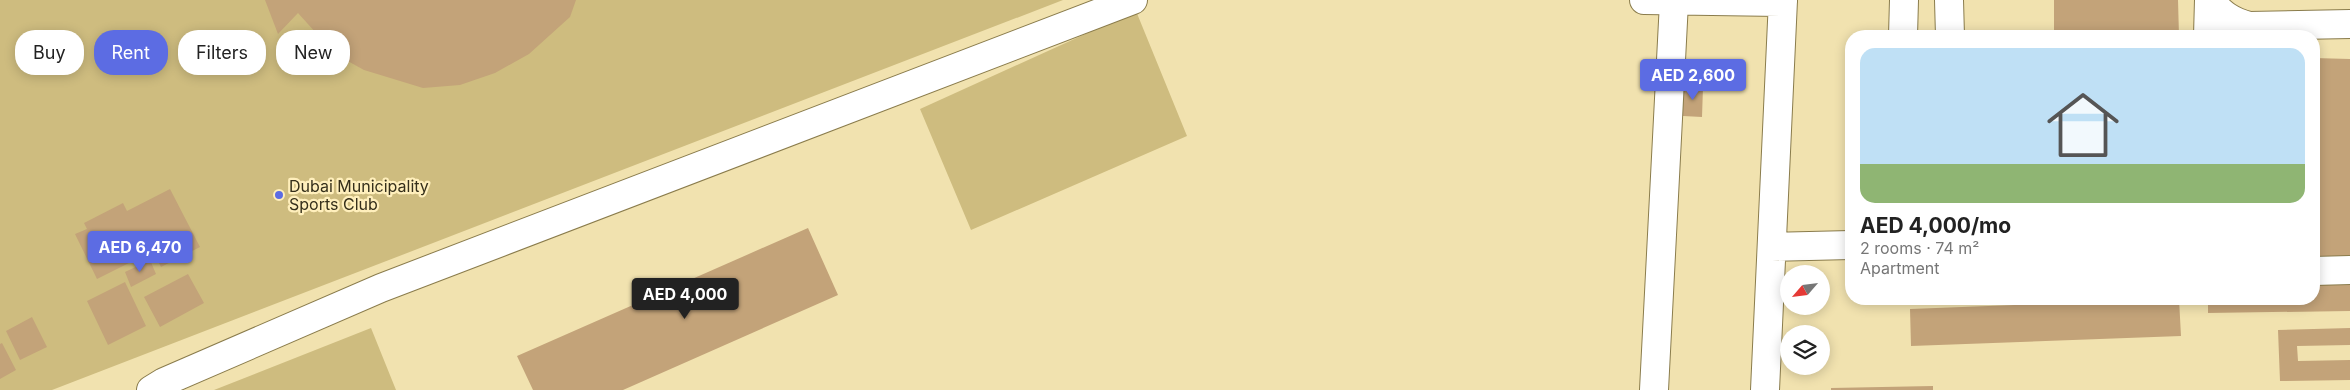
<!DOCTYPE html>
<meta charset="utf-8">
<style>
:root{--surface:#fff;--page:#f6f6f6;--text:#222;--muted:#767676;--accent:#5c6ce3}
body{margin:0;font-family:Inter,sans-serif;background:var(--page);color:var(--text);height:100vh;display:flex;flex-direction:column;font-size:19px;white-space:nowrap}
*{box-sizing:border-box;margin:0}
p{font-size:16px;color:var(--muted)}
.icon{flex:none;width:28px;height:28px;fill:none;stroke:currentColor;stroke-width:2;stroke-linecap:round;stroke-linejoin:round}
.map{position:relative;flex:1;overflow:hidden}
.drawer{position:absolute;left:1845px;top:30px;width:475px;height:275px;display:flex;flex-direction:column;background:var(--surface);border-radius:20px;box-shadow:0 2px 12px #0003}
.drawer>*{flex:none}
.banner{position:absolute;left:15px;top:30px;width:475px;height:45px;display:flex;gap:10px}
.needle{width:32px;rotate:242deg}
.controls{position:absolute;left:1780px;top:265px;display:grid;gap:10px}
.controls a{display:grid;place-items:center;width:50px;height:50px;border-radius:50%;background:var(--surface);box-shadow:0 2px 12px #0003;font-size:25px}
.price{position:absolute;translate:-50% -42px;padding:0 11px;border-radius:5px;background:var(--accent);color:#fff;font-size:16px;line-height:32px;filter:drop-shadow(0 1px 2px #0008)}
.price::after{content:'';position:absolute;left:50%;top:30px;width:15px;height:11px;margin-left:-8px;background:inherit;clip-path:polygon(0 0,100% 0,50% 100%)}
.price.on{background:#222;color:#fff}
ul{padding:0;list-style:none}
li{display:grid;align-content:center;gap:10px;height:265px;padding:0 15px}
li span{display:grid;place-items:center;height:155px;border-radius:15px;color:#555}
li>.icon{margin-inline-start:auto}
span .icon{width:90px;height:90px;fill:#fffc;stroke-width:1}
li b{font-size:21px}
.chip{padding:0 18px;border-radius:20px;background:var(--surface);box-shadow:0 2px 12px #0003;font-size:18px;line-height:45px}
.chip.on{background:var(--accent);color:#fff}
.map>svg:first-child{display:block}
.green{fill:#cebc7f}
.building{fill:#c3a379}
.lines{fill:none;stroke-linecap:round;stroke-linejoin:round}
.minor-casing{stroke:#8a7c4c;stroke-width:30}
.minor{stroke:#fff;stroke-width:28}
.poi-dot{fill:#5c6ce3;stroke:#ffefbc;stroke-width:2}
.labels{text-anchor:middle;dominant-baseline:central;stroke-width:4.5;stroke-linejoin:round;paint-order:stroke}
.poi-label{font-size:16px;fill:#352f1b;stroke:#ffefbc;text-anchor:start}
</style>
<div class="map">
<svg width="2350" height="390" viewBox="0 0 2350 390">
<rect width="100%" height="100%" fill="#f1e2af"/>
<path class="green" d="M0 0H1063L52 390H0Z
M1136 11 1187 136 971 230 920 109Z
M371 328 396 390H214Z"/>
<path class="building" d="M265 0H576L570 17 529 54 495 73 460 85 423 88 364 70 335 54 298 13 278 34Z
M2054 0H2178L2179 36H2054Z
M2314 58 2350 59V259H2314Z
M1683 86 1703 87 1702 117 1683 116Z
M170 189 200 247 161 267 153 251 97 279 75 234 87 229 84 223 123 203 127 211Z
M808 228 838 295 623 390H533L517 356Z
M150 260 156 274 131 287 125 272Z
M188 274 204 303 160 327 144 297Z
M125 282 146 326 108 345 87 301Z
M2350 284V311L2208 313V299H2314V285Z
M2177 299H2179L2181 336 1911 346 1910 309Z
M32 317 47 347 20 360 6 331Z
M2350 328V345L2297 346 2298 361 2350 360V380L2280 381 2278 330Z
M2 343 16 370 0 379V344Z
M1933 386V390H1831V388Z"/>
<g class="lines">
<g class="minor-casing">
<path id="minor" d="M1644 0 1783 2
M1949 0 1950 36
M2210 0C2221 14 2231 21 2249 26L2350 24
M1903 36 1904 0
M2208 36 2209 0
M1772 247 1851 245
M2314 271 2350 270
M151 390 164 382 381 288 1133 0
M1654 390 1674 2
M1765 390 1783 0"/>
</g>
<use href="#minor" class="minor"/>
</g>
<circle class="poi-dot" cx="279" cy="195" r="5"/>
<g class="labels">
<g class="poi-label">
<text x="289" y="186">Dubai Municipality<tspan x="289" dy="18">Sports Club</tspan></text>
</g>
</g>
</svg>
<div class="controls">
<a><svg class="needle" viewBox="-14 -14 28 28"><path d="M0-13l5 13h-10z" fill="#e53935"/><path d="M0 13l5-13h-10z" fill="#767676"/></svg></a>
<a><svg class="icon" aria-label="layers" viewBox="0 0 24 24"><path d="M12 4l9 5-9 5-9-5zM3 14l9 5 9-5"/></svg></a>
</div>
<b class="price" style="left:1693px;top:101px">AED 2,600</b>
<b class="price" style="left:140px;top:273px">AED 6,470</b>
<b class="price on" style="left:685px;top:320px">AED 4,000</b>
<div class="banner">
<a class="chip">Buy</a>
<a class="chip on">Rent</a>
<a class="chip">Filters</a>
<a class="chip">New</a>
</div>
<section class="drawer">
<ul>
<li><span style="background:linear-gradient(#bfe0f5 75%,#8fb573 0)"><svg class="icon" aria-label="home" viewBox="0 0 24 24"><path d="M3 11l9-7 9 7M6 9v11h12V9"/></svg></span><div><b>AED 4,000/mo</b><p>2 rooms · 74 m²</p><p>Apartment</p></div></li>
</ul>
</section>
</div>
